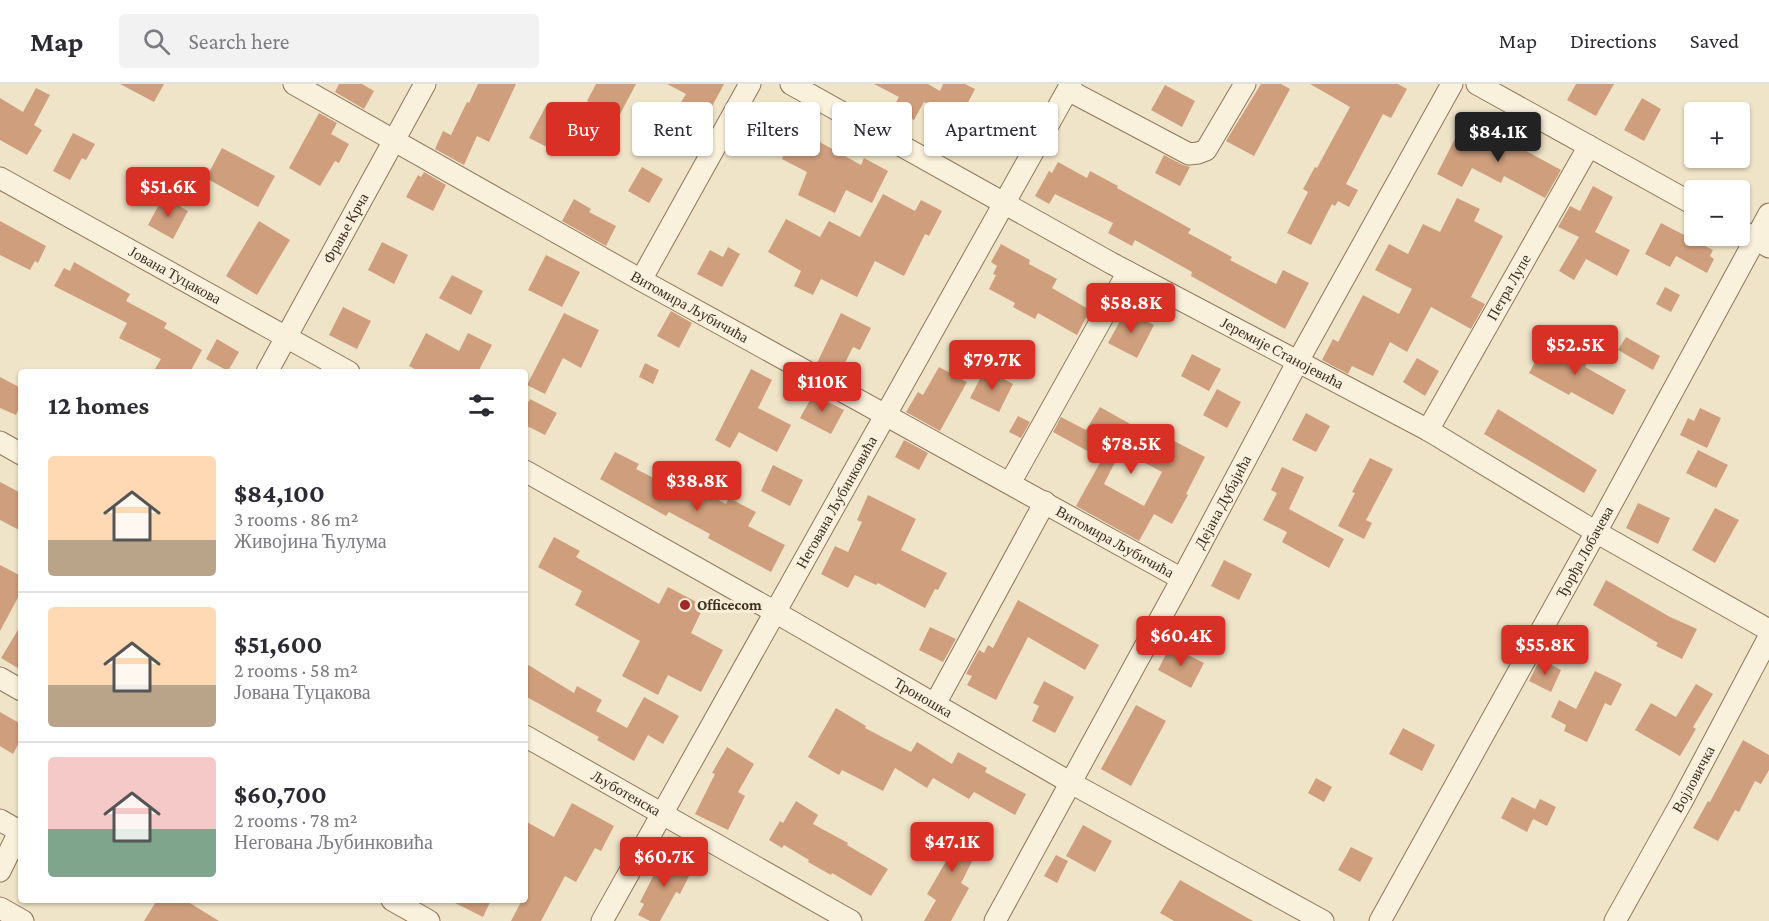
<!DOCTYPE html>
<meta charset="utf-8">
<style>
:root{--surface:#fff;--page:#f2f2f3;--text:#2b2b33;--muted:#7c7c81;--line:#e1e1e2;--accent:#d93025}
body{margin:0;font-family:"Crimson Pro",serif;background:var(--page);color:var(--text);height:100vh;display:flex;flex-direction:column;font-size:22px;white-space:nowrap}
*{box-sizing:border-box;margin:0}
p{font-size:20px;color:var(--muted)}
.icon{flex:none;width:33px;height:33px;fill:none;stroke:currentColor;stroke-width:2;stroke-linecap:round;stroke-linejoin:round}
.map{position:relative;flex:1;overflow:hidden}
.details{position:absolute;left:18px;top:285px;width:510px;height:534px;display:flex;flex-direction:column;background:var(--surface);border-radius:6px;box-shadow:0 2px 4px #0004}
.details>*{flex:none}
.hud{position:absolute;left:546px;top:18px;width:570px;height:54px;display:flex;gap:12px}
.tools{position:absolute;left:1684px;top:18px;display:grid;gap:12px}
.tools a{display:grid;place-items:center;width:66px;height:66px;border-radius:6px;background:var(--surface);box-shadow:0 2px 4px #0004;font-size:30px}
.price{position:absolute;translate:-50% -51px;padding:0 14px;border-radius:6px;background:var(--accent);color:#fff;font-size:20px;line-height:39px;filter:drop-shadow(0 2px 3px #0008)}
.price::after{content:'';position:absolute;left:50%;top:36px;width:18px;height:14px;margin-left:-9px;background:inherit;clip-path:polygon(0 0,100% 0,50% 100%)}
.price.on{background:#222;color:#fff}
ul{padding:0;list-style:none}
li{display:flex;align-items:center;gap:18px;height:150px;padding:0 30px}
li+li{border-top:2px solid var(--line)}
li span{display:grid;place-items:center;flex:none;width:168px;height:120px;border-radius:6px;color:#555}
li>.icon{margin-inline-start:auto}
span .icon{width:72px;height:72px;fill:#fffc;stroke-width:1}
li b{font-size:26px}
h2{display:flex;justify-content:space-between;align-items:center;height:72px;padding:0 30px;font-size:26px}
.chip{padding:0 21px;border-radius:6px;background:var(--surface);box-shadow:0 2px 4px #0004;font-size:21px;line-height:54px}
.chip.on{background:var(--accent);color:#fff}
header{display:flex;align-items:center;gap:36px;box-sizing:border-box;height:84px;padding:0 30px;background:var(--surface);border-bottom:2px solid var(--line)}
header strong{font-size:28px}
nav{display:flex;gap:33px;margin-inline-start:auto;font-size:21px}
.search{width:420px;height:54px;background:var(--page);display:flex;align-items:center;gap:15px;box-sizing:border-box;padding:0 21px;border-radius:6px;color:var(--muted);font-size:22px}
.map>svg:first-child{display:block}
.building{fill:#cf9f7d;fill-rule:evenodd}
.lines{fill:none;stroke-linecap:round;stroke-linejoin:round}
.street-casing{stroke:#8d765c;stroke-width:23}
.street{stroke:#faf1dc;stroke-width:21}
.poi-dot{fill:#9e2a2b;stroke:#f7eed8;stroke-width:2}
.labels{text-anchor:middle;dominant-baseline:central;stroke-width:6;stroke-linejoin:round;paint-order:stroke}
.street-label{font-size:15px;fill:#3d2e20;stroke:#f7eed8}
.poi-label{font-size:15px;font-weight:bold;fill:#3d2e20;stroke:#f7eed8;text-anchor:start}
</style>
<header>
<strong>Map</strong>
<div class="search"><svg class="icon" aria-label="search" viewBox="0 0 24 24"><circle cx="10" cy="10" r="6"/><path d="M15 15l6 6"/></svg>Search here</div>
<nav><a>Map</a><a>Directions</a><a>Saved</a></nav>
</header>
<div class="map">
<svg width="1769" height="837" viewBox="0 0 1769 837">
<rect width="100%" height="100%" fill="#f0e4c8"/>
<path class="building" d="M120 0H164L154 18Z
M339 0H362L374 7 364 25 335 8Z
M478 0H516L489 58 477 52 464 81 435 65 443 47 451 51 467 18 469 19Z
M596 0H636L618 34 587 17Z
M667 0H724L708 30 703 27 681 70 657 58 686 10Z
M874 0H928L940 7 943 0H965L975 5 959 36 924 18 914 36 892 25 899 13Z
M1261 0H1281L1290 5 1254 72 1226 57Z
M1310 0H1398L1407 5 1391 34 1383 30 1346 100 1358 106 1349 123 1338 117 1335 122 1332 120 1311 161 1287 149 1308 108 1303 105 1315 83 1317 84 1350 23Z
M1576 0H1614L1596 32 1567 16Z
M1165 1 1195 17 1182 43 1151 26Z
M36 4 50 11 34 41 42 46 27 71 0 56V14L23 28Z
M1642 14 1661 25 1644 57 1624 46Z
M546 22 561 30 553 47 562 52 555 67 529 54Z
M759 24 861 81 864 74 888 87 872 119 846 106 835 129 798 111 807 88 782 75 784 70 745 50Z
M319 29 337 39 331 50 349 60 339 79 335 77 320 102 289 84Z
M973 29 987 36 984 42 996 48 985 71 959 58Z
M1495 46 1521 59 1519 63 1561 86 1545 114 1504 92 1501 99 1472 84 1462 103 1437 90 1458 49 1486 63Z
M73 49 95 60 86 76 82 74 70 96 53 87Z
M222 64 275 92 258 123 206 94Z
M1164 71 1183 81 1190 83 1180 102 1155 89Z
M1058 78 1087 94 1090 87 1118 102 1117 104 1191 145 1188 149 1232 173 1230 176 1276 200 1283 186 1309 199 1285 245 1191 192 1192 188 1135 156 1132 162 1108 149 1113 139 1055 110 1049 120 1035 112 1049 87 1052 89Z
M642 83 663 95 649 119 628 107Z
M424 88 446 101 433 127 406 113 418 91 421 93Z
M1593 102 1613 113 1595 148 1630 166 1617 192 1586 175 1574 196 1559 187 1579 153 1558 143 1570 122 1580 127Z
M883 110 915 127 921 116 942 127 929 152 925 150 904 192 875 177 857 213 821 195 813 211 794 202 801 187 768 168 786 135 820 153 829 137 860 153Z
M163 113 188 127 173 155 148 141Z
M1457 114 1480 125 1474 137 1503 152 1471 213 1485 220 1471 245 1431 223 1407 268 1390 258 1373 292 1352 282 1348 290 1322 276 1333 255 1338 258 1363 211 1399 230 1412 205 1375 186 1389 160 1408 170 1423 140 1440 148Z
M574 115 591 125 589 128 616 142 606 162 562 137Z
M0 137 46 162 38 179 35 177 30 186 0 171Z
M259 137 290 156 257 211 226 192Z
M1661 139 1713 166 1710 172 1714 175 1707 189 1676 172 1670 183 1645 170Z
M382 158 408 171 394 200 368 186Z
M1001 160 1030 176 1029 180 1057 195 1052 204 1090 226 1077 251 1038 229 1035 235 1013 223 1015 219 989 205 996 191 993 190 997 182 991 178Z
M728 163 740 170 722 203 697 190 710 166 723 173Z
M546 171 580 188 562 223 528 206Z
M74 178 130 210 126 217 167 239 164 244 202 266 190 288H153L161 275 119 254 127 239 54 202 64 184 70 187Z
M452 191 483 207 471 231 439 214Z
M1665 203 1680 211 1671 228 1656 220Z
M343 223 371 237 357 265 329 251Z
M1126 226 1154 241 1137 274 1108 259Z
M671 227 692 239 679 264 657 252Z
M564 229 599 246 581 284 563 274 545 310 527 301Z
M841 229 871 244 860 266 853 263 839 291 817 279Z
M426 249 459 267 468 249 492 261 478 288H420L409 282Z
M1549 252 1590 274 1585 283 1626 306 1613 331 1571 308 1569 311 1529 289Z
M1626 253 1660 272 1653 286 1618 266Z
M217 255 239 268 228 287 206 275Z
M1192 270 1221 285 1209 307 1181 292Z
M1417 274 1439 287 1425 312 1403 298Z
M645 279 659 286 653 300 639 293Z
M939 283 967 298 940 347 906 328 918 308 923 311Z
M751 285 772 296 758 324 791 341 777 368 739 348 730 364 715 356Z
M985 285 1013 300 999 328 970 314Z
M0 293 21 304V320L16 331 0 324Z
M1217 305 1241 318 1227 344 1203 331Z
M815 307 828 314 826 317 844 326 831 350 800 334Z
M530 315 557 329 545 351 525 341V324Z
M1100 323 1132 341 1127 351 1167 372 1174 357 1205 373 1186 410 1188 411 1172 440 1154 430 1139 457 1076 422 1102 375 1053 348 1061 333 1086 346ZM1121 366 1162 388 1144 422 1104 400Z
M1700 324 1721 334 1707 364 1680 351 1688 334 1694 337Z
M1498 325 1597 386 1584 409 1484 350Z
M1306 329 1330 342 1316 368 1292 356Z
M1018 332 1030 338 1021 354 1009 348Z
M904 356 928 369 919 386 895 373Z
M1698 366 1728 381 1716 404 1686 389Z
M615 368 639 380 636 385 685 410 690 401 726 420 729 414 756 428 748 442 785 461 771 488 708 454 710 450 669 428 666 432 600 395Z
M1370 374 1393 385 1366 436 1372 439 1364 455 1338 442 1355 409 1352 408Z
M773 381 803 396 790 422 761 407Z
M1282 383 1304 393 1289 425 1344 455 1329 484 1282 458 1287 448 1263 436 1277 409 1271 406Z
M0 398 21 409V447L0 436Z
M868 411 916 435 901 466 947 489 938 506 935 505 925 524 878 499 876 501 855 491 848 504 821 490 835 462 848 468 862 438 857 436Z
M1638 419 1670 434 1658 460 1626 444Z
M1715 424 1739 436 1715 479 1692 466Z
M554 453 580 467 576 473 659 520 668 503 704 522 691 549 723 566 701 608 668 591 658 611 622 592 640 557 575 521 582 507 538 483Z
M1224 476 1252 490 1239 516 1211 502Z
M0 481 21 492V508L0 547Z
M1606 496 1670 533 1697 545 1682 575 1656 562 1658 559 1593 521Z
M1018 516 1099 561 1085 586 1028 553 996 616 967 601 972 592 966 590 979 566 984 569 988 561 993 564Z
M21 541V586L1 574Z
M930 543 956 555 943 578 919 566Z
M1170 562 1204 579 1191 604 1158 586Z
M1540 575 1561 586 1551 608 1529 597Z
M525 579 574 609 577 602 602 616 596 627 627 644 644 613 679 632 663 660 648 651 634 677 597 656 599 653 525 612Z
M1595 587 1622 600 1611 622 1605 619 1587 658 1564 647 1566 641 1551 633 1559 616 1576 625Z
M1044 597 1074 613 1055 649 1032 637 1039 622 1033 619Z
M1696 600 1713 610 1693 643 1696 645 1680 672 1635 646 1651 619 1676 633Z
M1136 621 1166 637 1131 702 1101 685Z
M836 624 866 642 865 644 911 668 917 658 952 680 958 668 987 684 985 688 1026 710 1015 731 974 708 969 715 933 694 927 704 895 684 883 707 842 686 839 691 808 673Z
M0 628 21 640V655L13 670 0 662Z
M1403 644 1435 661 1422 687 1389 670Z
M1743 656 1769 671V686L1761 700 1755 697 1739 728 1735 726 1718 757 1693 744 1708 717 1710 718Z
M727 663 754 680 738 708 745 712 728 746 695 730 715 690 712 689Z
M1316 694 1332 703 1324 718 1308 709Z
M1512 713 1535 725 1540 715 1556 723 1547 742 1533 735 1527 748 1501 734Z
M796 717 818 731 813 740 848 759 847 761 888 785 871 812 832 789 831 791 808 778 809 776 784 761 782 764 769 756 780 737 783 739Z
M572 719 614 742 601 767 595 764 576 798 565 792 541 837H511L522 816H525V737L554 753Z
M946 739 982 758 961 799 969 804 951 837H924L936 816 927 810 948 774 932 765Z
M1083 741 1112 757 1095 788 1066 772Z
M1351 763 1373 774 1360 798 1338 786Z
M665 769 693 784 680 810 676 808 660 837H650L638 831 644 820 640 818Z
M1056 771 1068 777 1057 799 1044 792Z
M1180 796 1221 819 1253 837H1174L1160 829Z
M157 816H185L219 837H144Z
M449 816H491L483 833Z"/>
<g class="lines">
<g class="street-casing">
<g id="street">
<path id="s1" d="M294 0 641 196 1182 495"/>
<path id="s2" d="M791 0 1111 179 1428 346 1596 448 1769 546"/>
<path d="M1477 0 1695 121"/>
<path d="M1068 6 1189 70 1198 69 1206 66 1245 0"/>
<path id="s3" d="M0 94 349 288"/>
<path d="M1740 146 1769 163"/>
<path d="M641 196 750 0"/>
<path id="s4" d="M267 288 425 0"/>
<path id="s5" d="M1428 346 1589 62"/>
<path d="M0 358 21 370"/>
<path id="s6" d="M525 387 775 528 1071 699 1323 837"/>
<path d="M1010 399 1128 188"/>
<path d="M0 594 21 606"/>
<path d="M935 620 1045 418"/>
<path id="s7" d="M525 652 851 837"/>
<path d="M0 736 19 747"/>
<path d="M0 787 21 744"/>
<path d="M392 816 429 837"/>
<path d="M0 824 23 837"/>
<path id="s8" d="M602 837 1071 0"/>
<path id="s9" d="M995 837 1182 495 1298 277 1452 0"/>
<path id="s10" d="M1380 837 1596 448 1769 130"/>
<path id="s11" d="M1615 837 1681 719 1769 553"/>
</g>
</g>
<use href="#street" class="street"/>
</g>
<circle class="poi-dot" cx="685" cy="521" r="6"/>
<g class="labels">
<g class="street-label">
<text stroke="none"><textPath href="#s4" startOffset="164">Фрање Крча</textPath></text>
<text stroke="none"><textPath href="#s3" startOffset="200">Јована Туцакова</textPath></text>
<text stroke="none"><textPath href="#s5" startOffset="164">Петра Лупе</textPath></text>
<text stroke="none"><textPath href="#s1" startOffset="454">Витомира Љубичића</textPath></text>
<text stroke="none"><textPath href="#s2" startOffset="560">Јеремије Станојевића</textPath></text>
<text stroke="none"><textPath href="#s9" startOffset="477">Дејана Дубајића</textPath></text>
<text stroke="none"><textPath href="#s8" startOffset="480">Негована Љубинковића</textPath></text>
<text stroke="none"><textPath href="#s1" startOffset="940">Витомира Љубичића</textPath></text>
<text stroke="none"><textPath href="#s10" startOffset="422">Ђорђа Лобачева</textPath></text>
<text stroke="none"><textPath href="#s6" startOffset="458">Троношка</textPath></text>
<text stroke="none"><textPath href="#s11" startOffset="162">Војловичка</textPath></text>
<text stroke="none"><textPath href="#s7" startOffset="116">Љуботенска</textPath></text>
</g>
<g class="poi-label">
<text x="697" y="521">Officecom</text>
</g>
</g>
</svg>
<div class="tools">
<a>+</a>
<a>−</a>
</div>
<b class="price on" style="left:1498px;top:79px">$84.1K</b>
<b class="price" style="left:168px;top:134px">$51.6K</b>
<b class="price" style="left:1131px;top:250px">$58.8K</b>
<b class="price" style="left:1575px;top:292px">$52.5K</b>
<b class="price" style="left:992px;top:307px">$79.7K</b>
<b class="price" style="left:822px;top:329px">$110K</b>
<b class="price" style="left:1131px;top:391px">$78.5K</b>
<b class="price" style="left:697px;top:428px">$38.8K</b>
<b class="price" style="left:1181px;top:583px">$60.4K</b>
<b class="price" style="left:1545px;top:592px">$55.8K</b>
<b class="price" style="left:952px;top:789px">$47.1K</b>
<b class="price" style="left:664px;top:804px">$60.7K</b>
<div class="hud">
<a class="chip on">Buy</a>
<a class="chip">Rent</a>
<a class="chip">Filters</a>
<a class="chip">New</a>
<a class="chip">Apartment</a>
</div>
<section class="details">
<h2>12 homes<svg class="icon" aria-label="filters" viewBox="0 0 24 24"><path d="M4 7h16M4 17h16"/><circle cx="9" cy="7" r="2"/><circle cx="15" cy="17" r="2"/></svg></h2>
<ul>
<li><span style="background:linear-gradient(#ffd9b3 70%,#b9a48a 0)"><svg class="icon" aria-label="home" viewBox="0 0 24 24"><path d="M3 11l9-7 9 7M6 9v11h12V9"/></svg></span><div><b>$84,100</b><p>3 rooms · 86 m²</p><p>Живојина Ћулума</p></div></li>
<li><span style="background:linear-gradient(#ffd9b3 65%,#b9a48a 0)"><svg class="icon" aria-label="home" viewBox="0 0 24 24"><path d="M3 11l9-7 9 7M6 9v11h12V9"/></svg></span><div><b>$51,600</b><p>2 rooms · 58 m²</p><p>Јована Туцакова</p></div></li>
<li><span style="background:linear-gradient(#f6c9c9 60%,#7fa58c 0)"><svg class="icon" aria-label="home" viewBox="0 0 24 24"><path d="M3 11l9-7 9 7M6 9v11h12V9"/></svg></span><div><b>$60,700</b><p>2 rooms · 78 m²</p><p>Негована Љубинковића</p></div></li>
</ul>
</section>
</div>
